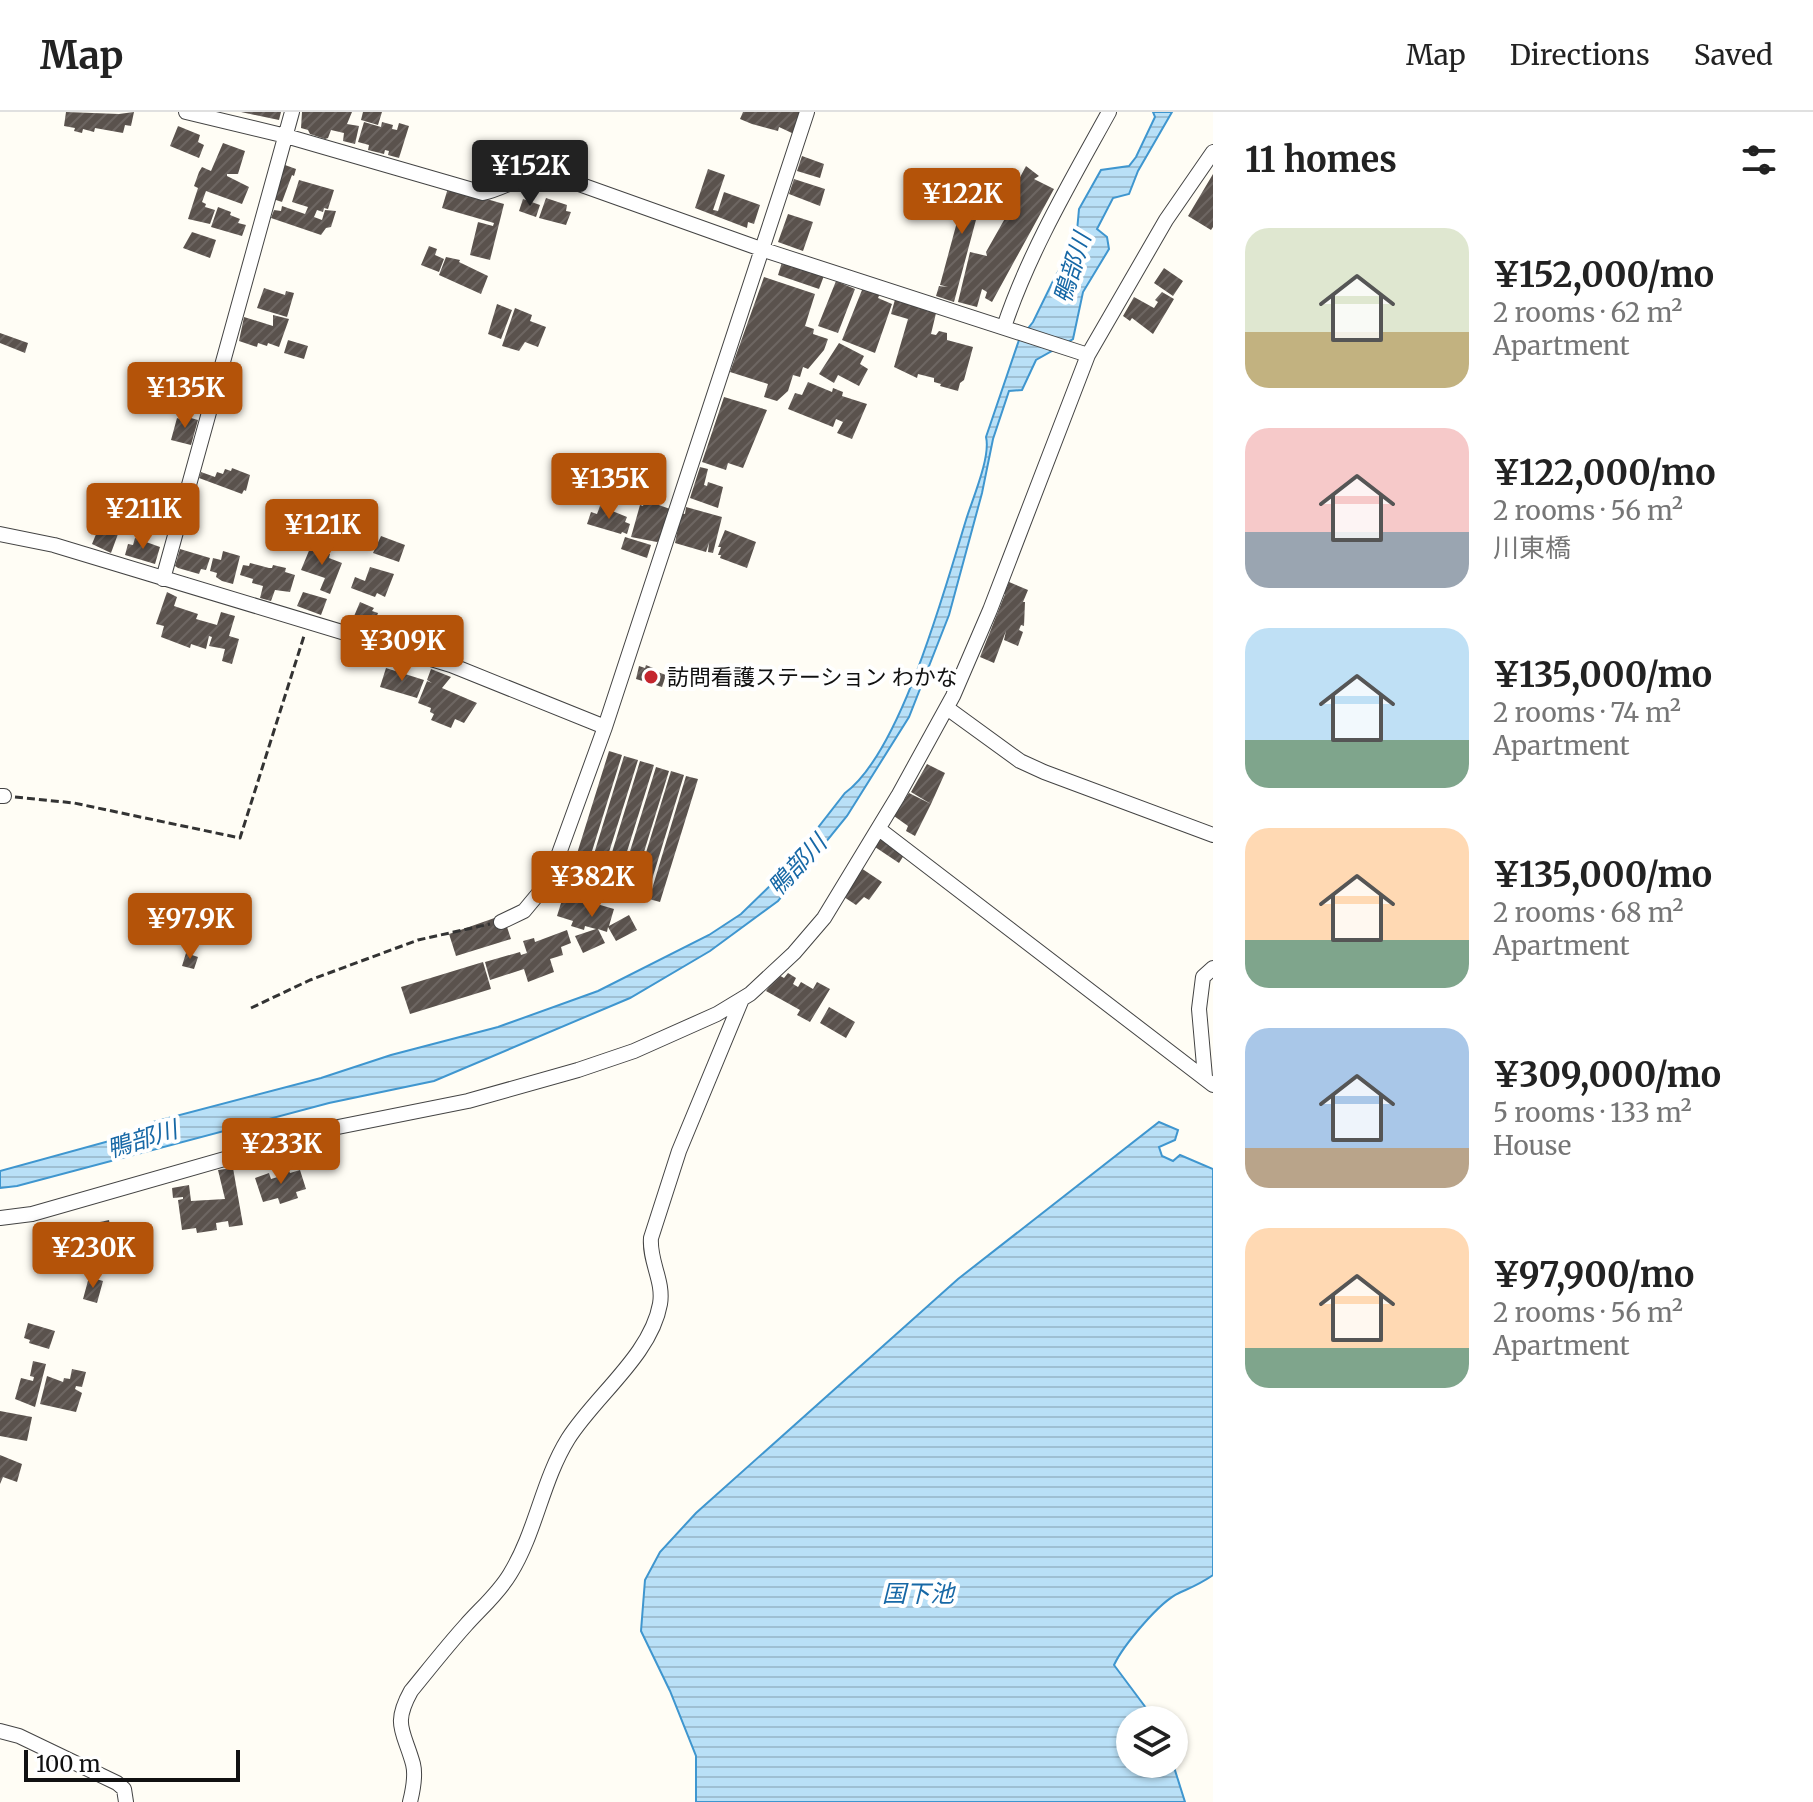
<!DOCTYPE html>
<meta charset="utf-8">
<style>
:root{--surface:#fff;--page:#f2f2f2;--text:#222;--muted:#767676;--line:#e0e0e0;--accent:#b45309}
body{margin:0;font-family:Merriweather,"Noto Sans JP",serif;background:var(--page);color:var(--text);height:100vh;display:flex;flex-direction:column;font-size:30px;white-space:nowrap}
*{box-sizing:border-box;margin:0}
p{font-size:26px;color:var(--muted)}
.icon{flex:none;width:44px;height:44px;fill:none;stroke:currentColor;stroke-width:2;stroke-linecap:round;stroke-linejoin:round}
.map{position:relative;flex:1;overflow:hidden}
.details{display:flex;flex-direction:column;background:var(--surface);width:600px}
.details>*{flex:none}
.fabs{position:absolute;left:1116px;top:1594px;display:grid;gap:16px}
.fabs a{display:grid;place-items:center;width:72px;height:72px;border-radius:50%;background:var(--surface);box-shadow:0 2px 6px #0004;font-size:40px}
.scale{position:absolute;left:24px;bottom:20px;width:216px;box-sizing:border-box;padding-left:8px;border:4px solid #111;border-top:0;font-size:22px;line-height:28px;white-space:nowrap;color:#111;-webkit-text-stroke:6px #fff;paint-order:stroke}
.price{position:absolute;translate:-50% -68px;padding:0 18px;border-radius:8px;background:var(--accent);color:#fff;font-size:26px;line-height:52px;filter:drop-shadow(0 2px 4px #0008)}
.price::after{content:'';position:absolute;left:50%;top:48px;width:24px;height:18px;margin-left:-12px;background:inherit;clip-path:polygon(0 0,100% 0,50% 100%)}
.price.current{background:#222;color:#fff}
ul{padding:0;list-style:none}
li{display:flex;align-items:center;gap:24px;height:200px;padding:0 32px}
li span{display:grid;place-items:center;flex:none;width:224px;height:160px;border-radius:24px;color:#555}
li>.icon{margin-inline-start:auto}
span .icon{width:96px;height:96px;fill:#fffc;stroke-width:1}
li b{font-size:34px}
h2{display:flex;justify-content:space-between;align-items:center;height:96px;padding:0 32px;font-size:34px}
header{display:flex;align-items:center;gap:48px;box-sizing:border-box;height:112px;padding:0 40px;background:var(--surface);border-bottom:2px solid var(--line)}
header strong{font-size:38px}
nav{display:flex;gap:44px;margin-inline-start:auto;font-size:28px}
main{display:flex;flex:1;min-height:0}
.map>svg:first-child{display:block}
.water{fill:url(#water-rules);stroke:#3f96cf;stroke-width:2}
.building{fill:url(#building-hatch)}
.lines{fill:none;stroke-linecap:round;stroke-linejoin:round}
.street-casing{stroke:#444;stroke-width:16}
.path{stroke:#333;stroke-width:3;stroke-dasharray:8 4;stroke-linecap:butt}
.street{stroke:#fff;stroke-width:14}
.poi-dot{fill:#c4262e;stroke:#fff;stroke-width:3}
.labels{text-anchor:middle;dominant-baseline:central;stroke-width:8;stroke-linejoin:round;paint-order:stroke}
.poi-label{font-size:22px;fill:#111;stroke:#fff;text-anchor:start}
.water-label{font-size:24px;font-style:italic;fill:#1768a6;stroke:#fff}
</style>
<header>
<strong>Map</strong>
<nav><a>Map</a><a>Directions</a><a>Saved</a></nav>
</header>
<main>
<div class="map">
<svg width="1213" height="1690" viewBox="0 0 1213 1690">
<defs>
<pattern id="water-rules" width="6" height="5" patternUnits="userSpaceOnUse" patternTransform="scale(2)"><rect width="6" height="5" fill="#b9e0f7"/><path d="M0 2.5h6" fill="none" stroke="#9ebfd3"/></pattern>
<pattern id="building-hatch" width="6" height="6" patternUnits="userSpaceOnUse" patternTransform="scale(2)"><rect width="6" height="6" fill="#5a524d"/><path d="M-1 1l2-2M0 6l6-6M5 7l2-2" fill="none" stroke="#6d6662"/></pattern>
</defs>
<rect width="100%" height="100%" fill="#fffdf5"/>
<path class="water" d="M1153 0H1172L1138 59 1129 82 1113 86 1097 117 1107 125 1109 137 1083 180 1073 227 1036 248 1022 278 1009 279 993 327 982 381 949 503 909 605 847 704 778 789 710 839 630 886 434 969 329 991 17 1074 0 1076V1059L153 1017V1010L321 966 391 943 498 915 598 879 709 823 741 802 781 763 845 681C901 640 945 476 966 408 972 388 991 345 986 325L1019 228 1033 210 1055 165 1076 130 1079 97 1101 58 1129 54 1136 45 1155 5Z
M1159 1010 1178 1018 1175 1028 1159 1035 1162 1044 1173 1049 1180 1043 1213 1057V1463C1200 1472 1192 1475 1179 1481 1159 1490 1123 1534 1114 1553L1155 1608H1130V1652H1173L1185 1690H696V1644L670 1579 641 1519 645 1468 660 1440 696 1401 958 1167Z"/>
<path class="building" d="M66 0 119 2 134 0 131 14 125 13 123 21 95 16 94 20 83 17 82 21 74 19 75 16 64 14Z
M241 0H281L279 8Z
M302 0H352L347 12 359 14 355 32 343 29 344 21 331 18 328 26 325 27 310 22 308 18 301 16Z
M363 0H382L378 13 361 8Z
M743 0H802L794 22 779 15 778 19 752 12 740 7Z
M364 10 381 15 382 10 393 13 392 17 397 18 399 11 409 14 399 46 388 43 389 39 385 38 384 42 368 38 369 33 358 30Z
M178 14 200 23 198 30 204 33 199 46 170 34Z
M223 31 245 39 238 62H227V64L249 75 242 92 206 79 202 90 206 92 205 95 215 98 210 112 188 107 198 76 194 74 199 60 202 55 211 59Z
M802 44 824 52 820 66 797 59Z
M285 53 296 57 294 64 292 63 282 90 273 87Z
M1026 54 1039 64 1034 67 1054 77 992 190 985 186 987 180 982 177 977 195 958 190 970 140 987 144 986 140 1012 94 1000 91 1005 68 1017 71Z
M708 57 725 63 713 98 718 99 724 80 760 93 754 112 748 110 747 116 695 96Z
M971 58 988 63 954 190 936 184 939 174 948 175 940 173Z
M1213 62V115L1211 118 1188 104Z
M794 67 825 77 820 94 789 82Z
M299 68 334 78 328 97 324 96 323 100 317 98 314 105 322 108 325 98 336 99 331 115 326 116 321 123 271 106 274 98 281 99 282 94 305 102 308 95 292 90Z
M448 76 504 92 490 148 470 143 478 110 493 114 494 111 442 96Z
M546 86 567 93 566 99 571 100 566 113 539 106Z
M523 87 540 93 536 105 519 99Z
M218 95 231 100 230 103 240 107 238 111 246 113 242 124 211 115Z
M788 102 813 110 803 139 778 130Z
M192 120 216 128 210 146 183 136Z
M429 134 437 137 435 143 444 147 439 160 421 153Z
M446 145 460 148 459 150 488 164 481 182 439 163Z
M783 147 825 161 819 177 778 163Z
M1164 156 1183 169 1173 184 1154 171Z
M764 165 815 182 805 214 814 217 813 222 828 227 824 238 808 257 803 255 800 265 793 263 788 279 777 289 764 285 768 272 730 260Z
M836 169 855 177 838 221 818 214Z
M864 173 881 179 878 186 892 192 875 241 842 228Z
M264 176 285 183 286 179 294 181 287 205 257 196Z
M1162 180 1174 187 1153 222 1132 206 1130 209 1123 204 1134 185 1154 196 1158 190 1155 188Z
M896 184 937 197 931 222 936 223 939 219 947 221V228L973 235 964 268 960 271 958 279 940 274 941 272 934 270V266L918 262 917 266 894 255 908 207 891 202Z
M497 192 512 198 501 227 488 222Z
M515 196 532 203 530 209 546 215 538 235 525 230 519 239 502 234Z
M273 203 289 207 279 235 268 231 267 234 258 231 257 235 239 229 244 205 273 214Z
M0 221 28 231 25 241 0 231Z
M288 228 308 234 304 247 284 241Z
M839 231 864 244 860 252 868 257 859 274 838 263 834 271 819 262Z
M808 270 832 280 833 276 843 280 842 284 867 292 852 327 837 321 843 310 836 307 833 315 788 297 795 281 802 283Z
M724 285 767 298 743 356 728 351 726 358 702 350Z
M184 304 198 308 191 333 171 328 177 306 183 308Z
M700 355 708 357 704 373 707 374 708 370 723 375 718 396 690 386Z
M232 356 250 363 246 379 244 378 242 382 199 366 201 360 215 365 217 360 223 362 225 357 231 359Z
M633 363 644 366 640 381 629 378Z
M607 375 620 379 616 392 603 388Z
M645 388 670 397 659 429 657 430 631 425 640 393 643 394Z
M600 394 627 405 625 410 630 412 627 422 622 420 621 422 587 412 591 400 597 402Z
M686 395 722 405 713 441 708 440 709 431 706 440 675 431 681 401 685 402Z
M321 404 348 414 343 427 336 424 334 430 314 422Z
M358 412 364 415 360 425 372 429 368 439 345 431 349 420 355 422Z
M99 415 118 422 111 441 92 432Z
M725 418 756 430 747 456 720 446 721 443H718L721 435H718Z
M381 424 405 433 399 450 373 441Z
M625 425 651 433 647 446 621 437Z
M135 426 160 435 155 452 125 443 128 432 133 433Z
M313 429 321 432V439L330 442 329 446 342 451 330 482 320 478 325 466 301 458Z
M180 437 210 446 206 458 201 457 199 462 178 456 175 454Z
M223 439 240 444 233 472 222 469 216 465 217 461 210 459 213 446 221 448Z
M250 451 269 456H272L273 453 286 456 285 460 295 463 290 480 275 478 271 489 260 486 263 474 252 471 253 467 240 463 243 453 249 454Z
M370 455 394 462 385 485 377 481 375 485 351 476 355 465 365 469Z
M1009 470 1028 478 1023 490H1025L1024 514 1021 513 1019 518 1023 520 1018 534 1004 528 1006 519 994 551 980 545 1005 482 1003 481 1004 474 1007 475Z
M167 480 177 485 174 494 198 502 196 507 217 513 221 500 235 504 229 524 239 527 232 552 222 549 225 537 209 534 212 525 209 524 206 537 191 532 190 536 161 525 164 514 156 512Z
M303 480 327 487 321 503 297 494Z
M360 490 374 496 372 499 378 501 372 518 352 509Z
M646 553 653 556 652 558 666 563 662 575 636 567 639 554 645 556Z
M386 556 424 568 417 586 380 575Z
M431 557 451 565 442 576 477 591 464 611 455 607 451 616 431 608 434 602 430 600 431 596 418 591 427 569 432 571 427 568Z
M609 639 622 643 583 768 570 764Z
M624 644 638 648 599 772 586 768Z
M640 649 654 653 615 778 602 773Z
M927 652 945 661 931 692 911 680Z
M656 655 669 659 631 782 618 778Z
M671 659 684 663 646 787 633 783Z
M686 664 698 667 660 790 649 787Z
M909 681 931 692 915 724 906 719 908 714 894 704Z
M882 725 906 740 899 751 875 735Z
M861 756 882 770 869 788 864 785 856 793 844 785Z
M566 775 581 779 580 783 599 787 597 792 614 797 609 814 629 803 637 818 616 829 608 815 607 820 598 817 605 831 583 841 575 824 596 817 585 814 584 818 571 814 573 809 557 804Z
M503 803 511 827 456 844 449 822Z
M567 818 571 831 561 835 563 843 550 847 554 860 528 870 524 857 490 868 485 850 520 840 521 843 527 841 523 829 534 826 535 830Z
M186 841 198 845 194 857 182 854Z
M483 850 491 877 410 902 401 875Z
M788 861 796 866 793 872 798 875 801 870 813 877 817 870 830 877 810 910 797 903 800 898 766 879 777 862 784 866Z
M829 895 855 910 846 926 820 911Z
M317 1024 321 1033 304 1043 299 1032Z
M233 1056 243 1113 229 1115 228 1109 216 1111 217 1118 197 1121 196 1116 182 1118 178 1088 183 1087V1085L173 1086 172 1076 189 1073 191 1089 225 1087 218 1058Z
M288 1057 290 1061 300 1058 306 1077 296 1080 298 1086 280 1092 278 1086 263 1090 255 1066 269 1061 271 1067 281 1064 280 1060Z
M109 1108 114 1135 79 1142 78 1134 73 1135 71 1125 75 1124 73 1116Z
M89 1165 103 1169 97 1191 83 1187Z
M28 1211 55 1219 49 1237 29 1231 30 1228 24 1226Z
M33 1249 46 1252 35 1295 15 1287 21 1266 33 1269 34 1265 30 1264Z
M72 1257 86 1260 82 1275 76 1274 75 1277 82 1281 76 1300 40 1292 47 1264 63 1270 64 1266 70 1267Z
M0 1299 32 1305 27 1329 0 1324Z
M0 1343 22 1352 17 1370 3 1365 0 1372Z"/>
<g class="lines">
<g class="street-casing">
<path id="street" d="M186 0 286 24 483 81C506 76 524 61 548 61L761 137 1088 243
M1004 215C1029 140 1071 69 1109 0
M0 422 54 433 451 553 605 615 807 0
M163 467 292 0
M947 596 1020 649 1044 660 1213 723
M0 684H4
M879 717 1213 973
M501 810 524 799 549 769 605 615
M1205 965 1199 897 1203 865 1213 856
M0 1106 32 1102 333 1016 468 989 578 958 634 939 717 902 750 882 794 841 824 806 898 684 953 584 990 498 1088 243 1166 108 1213 40
M0 1619 19 1624 117 1671 124 1677 126 1690
M410 1690C413 1678 416 1664 413 1652 404 1619 392 1613 411 1579 429 1557 447 1534 466 1513 481 1496 498 1482 510 1462 536 1420 542 1369 568 1327 595 1284 651 1243 660 1192 664 1169 649 1149 651 1126L679 1039 742 887"/>
</g>
<path class="path" d="M15 685 74 691 240 726 304 524
M251 896 310 868 418 828 490 812"/>
<use href="#street" class="street"/>
</g>
<circle class="poi-dot" cx="651" cy="565" r="8"/>
<g class="labels">
<g class="poi-label">
<text x="667" y="565">訪問看護ステーション わかな</text>
</g>
<g class="water-label">
<text transform="translate(1072 156) rotate(-73)">鴨部川</text>
<text transform="translate(797 753) rotate(-47)">鴨部川</text>
<text transform="translate(142 1027) rotate(-17)">鴨部川</text>
<text x="918" y="1481">国下池</text>
</g>
</g>
</svg>
<div class="fabs">
<a><svg class="icon" aria-label="layers" viewBox="0 0 24 24"><path d="M12 4l9 5-9 5-9-5zM3 14l9 5 9-5"/></svg></a>
</div>
<div class="scale">100 m</div>
<b class="price current" style="left:530px;top:96px">¥152K</b>
<b class="price" style="left:962px;top:124px">¥122K</b>
<b class="price" style="left:185px;top:318px">¥135K</b>
<b class="price" style="left:609px;top:409px">¥135K</b>
<b class="price" style="left:143px;top:439px">¥211K</b>
<b class="price" style="left:322px;top:455px">¥121K</b>
<b class="price" style="left:402px;top:571px">¥309K</b>
<b class="price" style="left:592px;top:807px">¥382K</b>
<b class="price" style="left:190px;top:849px">¥97.9K</b>
<b class="price" style="left:281px;top:1074px">¥233K</b>
<b class="price" style="left:93px;top:1178px">¥230K</b>
</div>
<section class="details">
<h2>11 homes<svg class="icon" aria-label="filters" viewBox="0 0 24 24"><path d="M4 7h16M4 17h16"/><circle cx="9" cy="7" r="2"/><circle cx="15" cy="17" r="2"/></svg></h2>
<ul>
<li><span style="background:linear-gradient(#dfe7d0 65%,#c2b280 0)"><svg class="icon" aria-label="home" viewBox="0 0 24 24"><path d="M3 11l9-7 9 7M6 9v11h12V9"/></svg></span><div><b>¥152,000/mo</b><p>2 rooms · 62 m²</p><p>Apartment</p></div></li>
<li><span style="background:linear-gradient(#f6c9c9 65%,#9aa5b1 0)"><svg class="icon" aria-label="home" viewBox="0 0 24 24"><path d="M3 11l9-7 9 7M6 9v11h12V9"/></svg></span><div><b>¥122,000/mo</b><p>2 rooms · 56 m²</p><p>川東橋</p></div></li>
<li><span style="background:linear-gradient(#bfe0f5 70%,#7fa58c 0)"><svg class="icon" aria-label="home" viewBox="0 0 24 24"><path d="M3 11l9-7 9 7M6 9v11h12V9"/></svg></span><div><b>¥135,000/mo</b><p>2 rooms · 74 m²</p><p>Apartment</p></div></li>
<li><span style="background:linear-gradient(#ffd9b3 70%,#7fa58c 0)"><svg class="icon" aria-label="home" viewBox="0 0 24 24"><path d="M3 11l9-7 9 7M6 9v11h12V9"/></svg></span><div><b>¥135,000/mo</b><p>2 rooms · 68 m²</p><p>Apartment</p></div></li>
<li><span style="background:linear-gradient(#a9c7e8 75%,#b9a48a 0)"><svg class="icon" aria-label="home" viewBox="0 0 24 24"><path d="M3 11l9-7 9 7M6 9v11h12V9"/></svg></span><div><b>¥309,000/mo</b><p>5 rooms · 133 m²</p><p>House</p></div></li>
<li><span style="background:linear-gradient(#ffd9b3 75%,#7fa58c 0)"><svg class="icon" aria-label="home" viewBox="0 0 24 24"><path d="M3 11l9-7 9 7M6 9v11h12V9"/></svg></span><div><b>¥97,900/mo</b><p>2 rooms · 56 m²</p><p>Apartment</p></div></li>
</ul>
</section>
</main>
